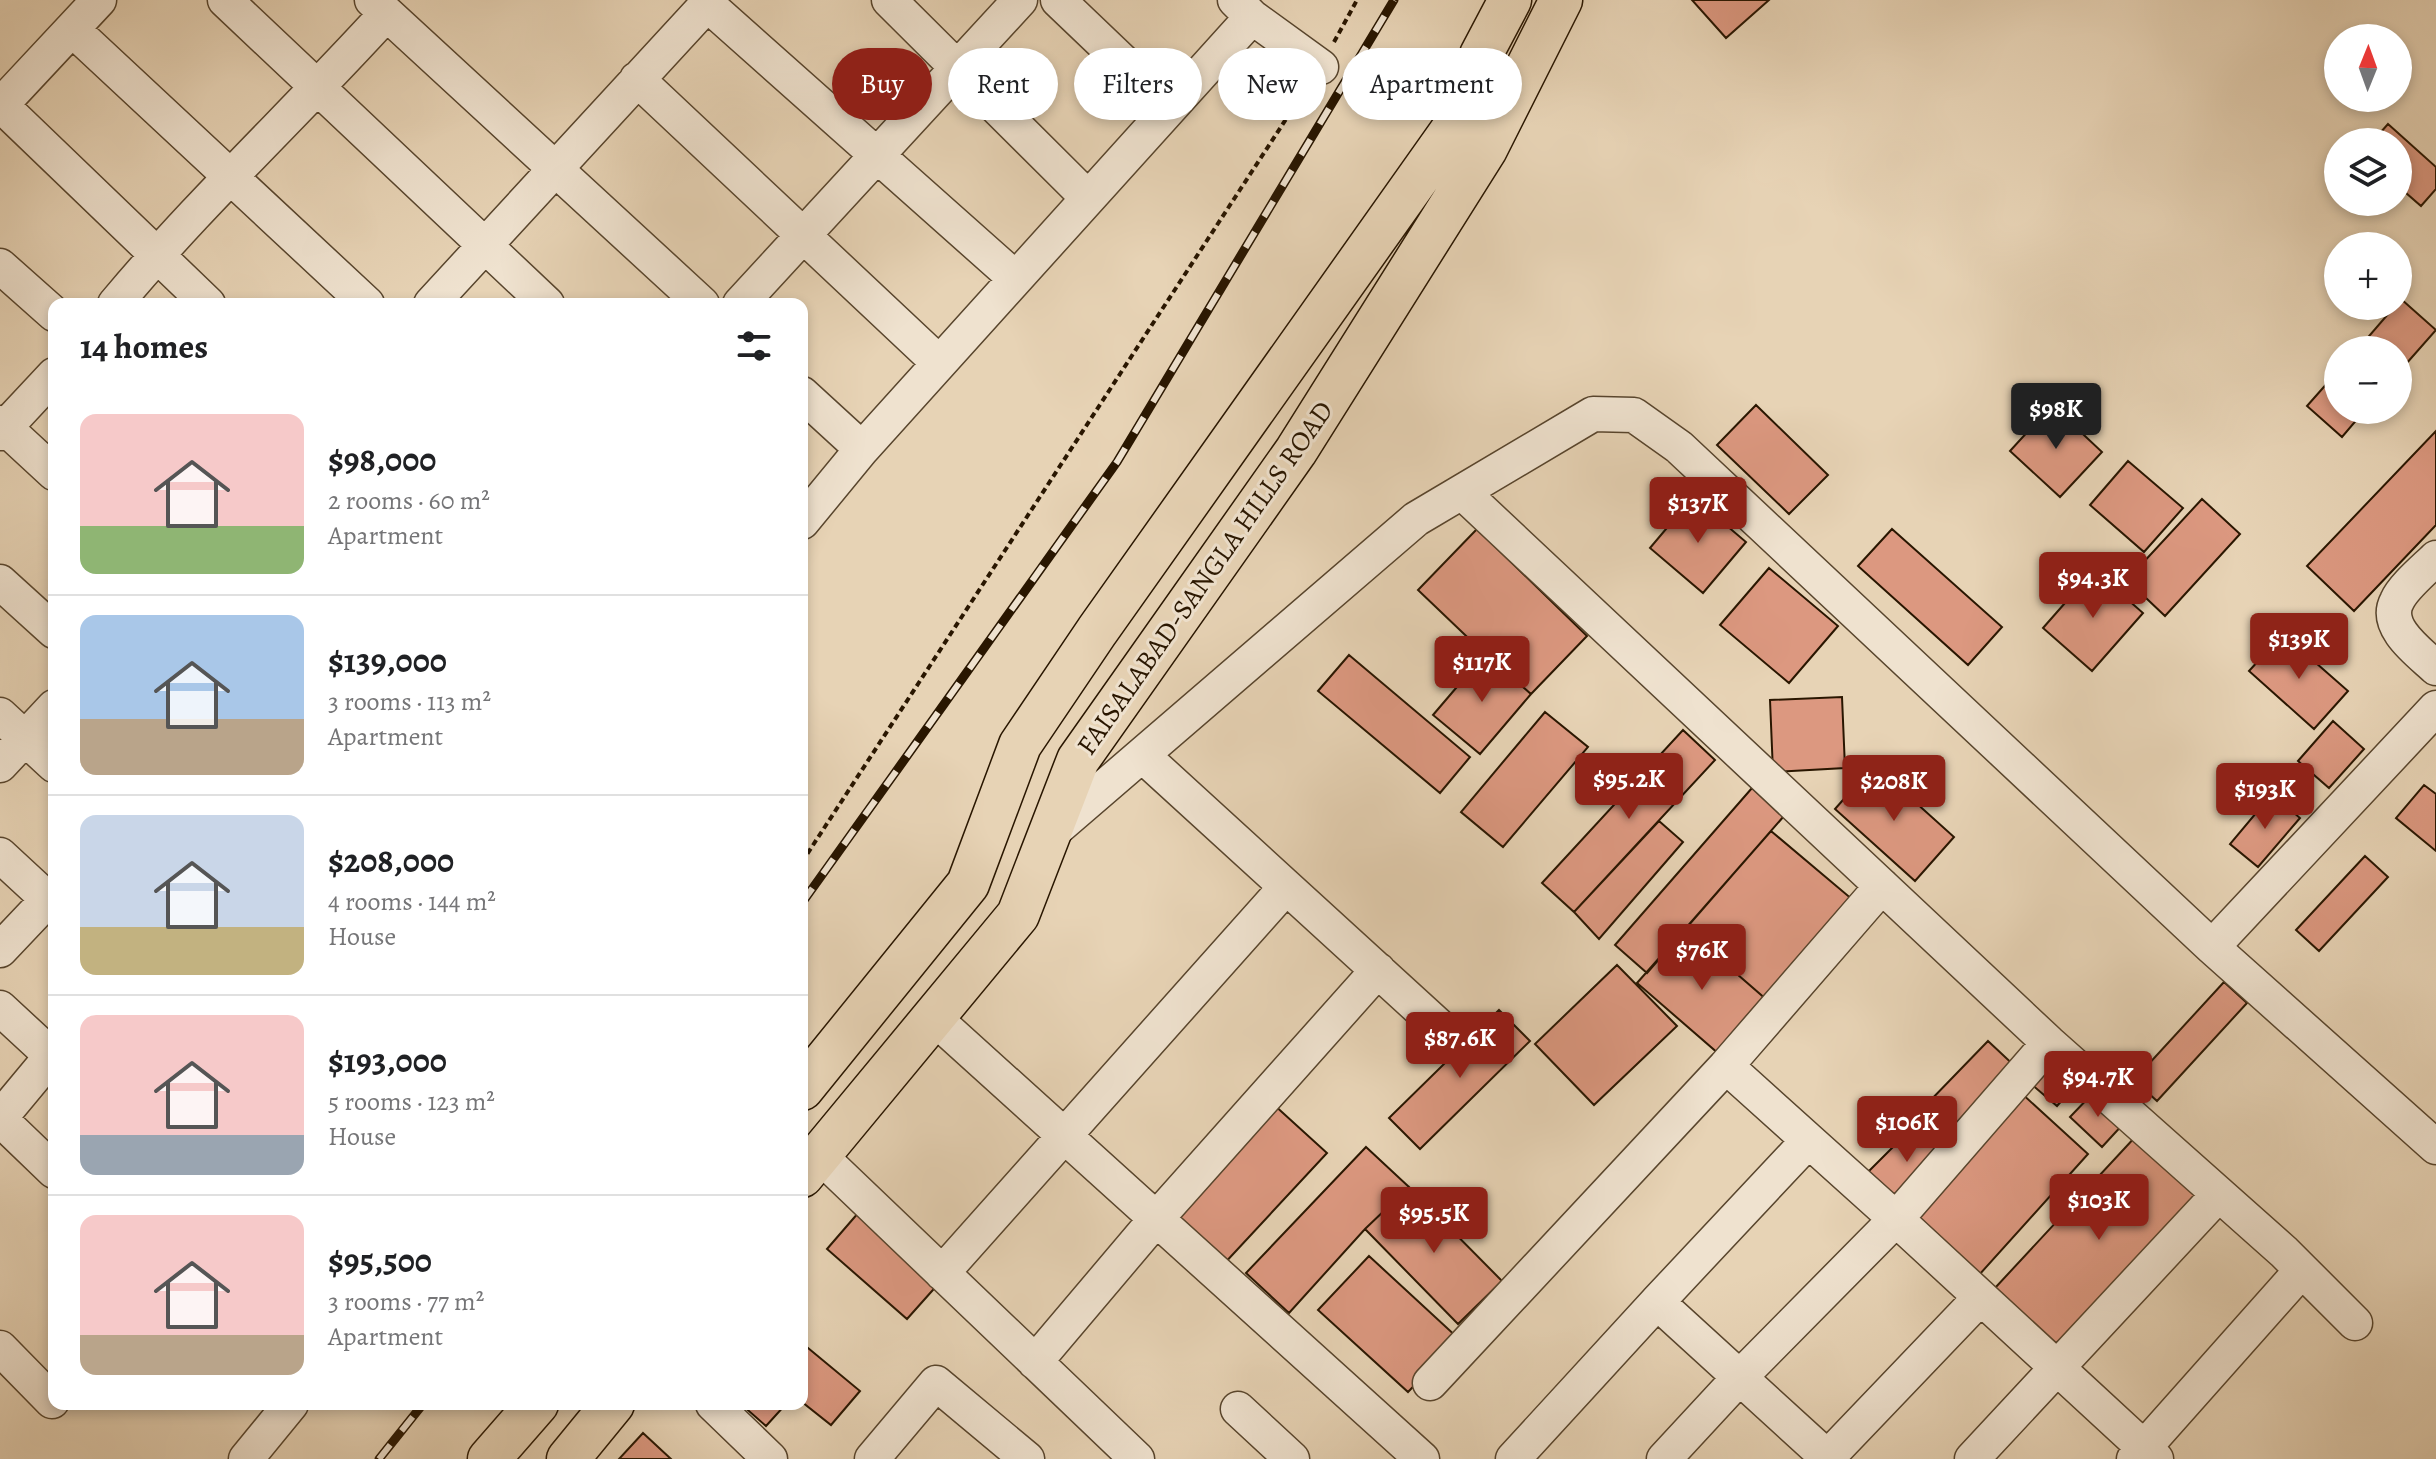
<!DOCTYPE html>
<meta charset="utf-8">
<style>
:root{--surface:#fff;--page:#f6f6f6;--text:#202124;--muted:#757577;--line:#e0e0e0;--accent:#8f2418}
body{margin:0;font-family:Alegreya,serif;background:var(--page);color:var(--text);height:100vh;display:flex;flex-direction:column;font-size:30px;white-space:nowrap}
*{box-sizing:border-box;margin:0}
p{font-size:26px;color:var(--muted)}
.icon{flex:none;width:44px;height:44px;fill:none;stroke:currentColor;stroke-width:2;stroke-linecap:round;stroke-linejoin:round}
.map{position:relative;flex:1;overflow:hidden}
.sheet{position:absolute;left:48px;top:298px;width:760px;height:1112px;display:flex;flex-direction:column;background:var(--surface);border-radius:16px;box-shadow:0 4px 12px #0003}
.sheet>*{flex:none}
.top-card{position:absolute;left:832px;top:48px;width:760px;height:72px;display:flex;gap:16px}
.needle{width:52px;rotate:1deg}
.tools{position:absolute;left:2324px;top:24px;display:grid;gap:16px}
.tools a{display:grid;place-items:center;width:88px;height:88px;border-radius:50%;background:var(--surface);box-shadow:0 4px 12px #0003;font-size:40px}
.price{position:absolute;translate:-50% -68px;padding:0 18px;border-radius:8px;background:var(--accent);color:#fff;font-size:26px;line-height:52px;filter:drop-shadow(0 2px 4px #0008)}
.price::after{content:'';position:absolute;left:50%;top:48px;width:24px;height:18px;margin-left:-12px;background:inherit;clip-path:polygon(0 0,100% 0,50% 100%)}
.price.current{background:#222;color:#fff}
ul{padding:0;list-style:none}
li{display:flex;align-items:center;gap:24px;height:200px;padding:0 32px}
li+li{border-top:2px solid var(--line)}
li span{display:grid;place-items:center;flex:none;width:224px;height:160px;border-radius:16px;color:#555}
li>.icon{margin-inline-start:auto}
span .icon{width:96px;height:96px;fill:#fffc;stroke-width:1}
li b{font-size:34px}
h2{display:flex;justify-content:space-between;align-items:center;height:96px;padding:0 32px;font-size:34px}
.pill{padding:0 28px;border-radius:36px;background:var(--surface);box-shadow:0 4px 12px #0003;font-size:28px;line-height:72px}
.pill.current{background:var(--accent);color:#fff}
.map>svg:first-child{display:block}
.building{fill:#dc9880;stroke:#291600;stroke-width:2}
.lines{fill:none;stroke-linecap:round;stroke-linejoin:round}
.minor-casing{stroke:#58452d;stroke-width:37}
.major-casing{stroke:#291600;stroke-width:45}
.path{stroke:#291600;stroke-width:4;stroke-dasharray:6 4;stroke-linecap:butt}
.minor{stroke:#efe2cf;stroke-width:34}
.major{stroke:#e7d3b5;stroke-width:42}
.rail-casing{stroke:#291600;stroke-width:9}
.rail{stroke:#efe2cf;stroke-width:6;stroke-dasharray:18;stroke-linecap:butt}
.labels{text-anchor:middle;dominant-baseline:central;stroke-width:6;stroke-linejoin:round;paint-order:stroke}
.street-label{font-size:28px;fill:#291600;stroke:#efe2cf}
</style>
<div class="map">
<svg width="2436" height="1459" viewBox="0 0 2436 1459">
<rect width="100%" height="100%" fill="#e7d3b5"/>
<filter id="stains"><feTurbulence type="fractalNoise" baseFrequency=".0025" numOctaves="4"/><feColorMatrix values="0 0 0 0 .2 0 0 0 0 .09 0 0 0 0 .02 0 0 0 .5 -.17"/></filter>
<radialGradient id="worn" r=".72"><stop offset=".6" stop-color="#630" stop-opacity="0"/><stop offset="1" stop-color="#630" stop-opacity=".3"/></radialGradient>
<path class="building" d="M1692 0H1769L1726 38Z
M2388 124 2436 167V189L2421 206 2398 186V142H2372Z
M2401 299 2436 330 2398 373V350H2357L2395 306H2398Z
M2338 371V410H2365L2342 437 2307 406Z
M1756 405 1828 475 1789 514 1717 445Z
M2052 405 2102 452 2060 497 2010 451Z
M2436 431V525L2354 611 2307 566Z
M2128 461 2183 508 2144 552 2090 505Z
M1693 497 1746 542 1703 593 1650 548Z
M2202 499 2240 534 2165 616 2127 580Z
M1477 529 1587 636 1531 694 1485 654 1418 590Z
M1892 529 2002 627 1968 665 1858 566Z
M1769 568 1838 626 1789 683 1720 625Z
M2094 570 2143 613 2092 671 2043 628Z
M2283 634 2348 691 2314 729 2249 671Z
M1485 654 1531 694 1480 754 1433 715Z
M1349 655 1470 757 1440 793 1318 691Z
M1842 697 1845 768 1773 772 1770 700Z
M1545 712 1588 747 1503 847 1461 812Z
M2333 721 2364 749 2329 788 2298 761Z
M1683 730 1715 760 1574 912 1542 883Z
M1874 765 1954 837 1915 881 1835 809Z
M2424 785 2436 794V851L2396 818Z
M1752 788 1784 816 1647 973 1615 945Z
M2272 794 2300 818 2258 867 2230 844Z
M1659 821 1683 842 1599 939 1574 912Z
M1771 831 1853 900 1767 1000 1685 929Z
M2365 856 2388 877 2319 951 2296 930Z
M1685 929 1767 1000 1719 1054 1637 983Z
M1617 965 1677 1026 1594 1105 1535 1044Z
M2224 982 2247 1003 2157 1101 2134 1080Z
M1499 1010 1530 1041 1420 1149 1389 1118Z
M1988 1041 2019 1070 1954 1137 1924 1107Z
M2053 1058 2079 1081 2057 1106 2030 1083Z
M2020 1092 2088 1154 1979 1275 1910 1213Z
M2094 1092 2125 1122 2102 1147 2070 1117Z
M1272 1103 1327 1153 1222 1266 1167 1216Z
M1918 1122 1948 1152 1896 1205 1865 1175Z
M2137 1135 2203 1196 2061 1349 1995 1288Z
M1366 1147 1409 1187 1365 1229 1289 1313 1246 1273Z
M1409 1187 1502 1281 1458 1324 1365 1229Z
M859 1212 940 1282 907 1319 827 1249Z
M1369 1256 1459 1339 1408 1392 1318 1310Z
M802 1343 860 1391 831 1425 802 1402Z
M741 1404H786L766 1426Z
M643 1433 671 1459H619Z"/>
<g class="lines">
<g class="minor-casing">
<path id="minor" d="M225 0 547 304
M372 0 702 304
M889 0 1088 198
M1058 0 1170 107
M1235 0 1252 17 1321 67
M707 4 1015 278
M72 29 367 304
M637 79 939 363
M1 105 208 304
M0 106 99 0
M0 266 54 314
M115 304C200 202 297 112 386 14
M431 304 711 0
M740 304 1020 0
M802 394 862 449
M0 423 54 473
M0 433 54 375
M1463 493 2049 1043 2284 1252 2355 1323
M802 522 862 449 1252 17
M2436 558C2425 569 2403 587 2397 601 2383 627 2420 653 2436 668
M0 582 54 631
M0 715 54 765
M1142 755 1444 1031
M0 765 54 707
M1050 834 1416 519 1593 414 1634 415 1679 447 2212 947 2436 1147
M0 855 54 905
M2212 947 2436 708
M0 950 54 893
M0 1008 54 1058
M933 1017 1422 1459
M1726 1066 1882 886
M0 1118 54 1053
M0 1119 54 1171
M819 1155 1137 1459
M942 1273 1286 887
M1657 1302 1808 1141
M0 1348 52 1401
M1035 1362 1156 1219 1378 970
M1430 1383 1726 1066 1896 1219 2156 1459
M713 1404 770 1459
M1238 1409 1292 1459
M246 1459 291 1404
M872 1459 936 1383 1027 1459
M1513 1459 1657 1302 1829 1459
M1664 1459 1739 1378 1896 1219 2049 1043
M1826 1459 1980 1298
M1972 1459 2218 1195
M2134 1459 2302 1270"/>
</g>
<g class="major-casing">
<path id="major" d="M802 1089 968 884 1020 745 1097 631 1452 130 1481 55 1510 0
M802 1176 1018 915 1078 760 1296 451 1486 149 1561 0
M489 1459 537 1404
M568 1459 613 1404"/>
</g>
<path class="path" d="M1334 42 1357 0
M802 862 1305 90"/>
<use href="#minor" class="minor"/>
<use href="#major" class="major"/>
<g class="rail-casing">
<path id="rail" d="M802 903 1117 462 1394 0
M379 1459 423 1404"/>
</g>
<use href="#rail" class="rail"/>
</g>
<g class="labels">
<g class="street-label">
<text transform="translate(1205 578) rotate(-55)">FAISALABAD-SANGLA HILLS ROAD</text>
</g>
</g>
<rect width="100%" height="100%" filter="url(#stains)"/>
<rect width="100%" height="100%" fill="url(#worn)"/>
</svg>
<div class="tools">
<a><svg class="needle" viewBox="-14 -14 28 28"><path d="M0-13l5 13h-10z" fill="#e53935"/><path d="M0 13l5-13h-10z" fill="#757577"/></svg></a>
<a><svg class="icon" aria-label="layers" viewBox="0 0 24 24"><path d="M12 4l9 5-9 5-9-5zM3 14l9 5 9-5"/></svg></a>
<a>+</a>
<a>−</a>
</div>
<b class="price current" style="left:2056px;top:451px">$98K</b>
<b class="price" style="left:1698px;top:545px">$137K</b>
<b class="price" style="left:2093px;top:620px">$94.3K</b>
<b class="price" style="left:2299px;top:681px">$139K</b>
<b class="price" style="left:1482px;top:704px">$117K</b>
<b class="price" style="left:1629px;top:821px">$95.2K</b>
<b class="price" style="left:1894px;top:823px">$208K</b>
<b class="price" style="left:2265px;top:831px">$193K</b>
<b class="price" style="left:1702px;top:992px">$76K</b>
<b class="price" style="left:1460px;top:1080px">$87.6K</b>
<b class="price" style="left:2098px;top:1119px">$94.7K</b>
<b class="price" style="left:1907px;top:1164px">$106K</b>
<b class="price" style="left:2099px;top:1242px">$103K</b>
<b class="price" style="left:1434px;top:1255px">$95.5K</b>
<div class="top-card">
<a class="pill current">Buy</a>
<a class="pill">Rent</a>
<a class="pill">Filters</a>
<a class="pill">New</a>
<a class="pill">Apartment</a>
</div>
<section class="sheet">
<h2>14 homes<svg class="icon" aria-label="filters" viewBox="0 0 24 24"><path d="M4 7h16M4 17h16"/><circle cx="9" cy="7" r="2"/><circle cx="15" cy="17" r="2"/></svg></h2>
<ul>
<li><span style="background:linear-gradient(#f6c9c9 70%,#8fb573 0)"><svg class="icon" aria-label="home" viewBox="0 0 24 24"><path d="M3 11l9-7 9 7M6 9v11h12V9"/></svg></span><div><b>$98,000</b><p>2 rooms · 60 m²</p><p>Apartment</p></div></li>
<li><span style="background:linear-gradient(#a9c7e8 65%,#b9a48a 0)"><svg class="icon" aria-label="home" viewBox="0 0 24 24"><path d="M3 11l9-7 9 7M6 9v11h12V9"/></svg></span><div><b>$139,000</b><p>3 rooms · 113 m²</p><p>Apartment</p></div></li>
<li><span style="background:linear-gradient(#c9d6e8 70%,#c2b280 0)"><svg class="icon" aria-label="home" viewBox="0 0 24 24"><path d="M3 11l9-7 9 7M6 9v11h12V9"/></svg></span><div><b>$208,000</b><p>4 rooms · 144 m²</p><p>House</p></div></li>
<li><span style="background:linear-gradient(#f6c9c9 75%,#9aa5b1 0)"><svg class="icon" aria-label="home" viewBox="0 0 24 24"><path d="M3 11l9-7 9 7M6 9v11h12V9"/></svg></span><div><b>$193,000</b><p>5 rooms · 123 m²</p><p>House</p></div></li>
<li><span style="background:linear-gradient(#f6c9c9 75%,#b9a48a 0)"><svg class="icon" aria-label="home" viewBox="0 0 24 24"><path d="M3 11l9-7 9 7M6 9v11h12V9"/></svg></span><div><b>$95,500</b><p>3 rooms · 77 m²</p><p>Apartment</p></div></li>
</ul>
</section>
</div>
